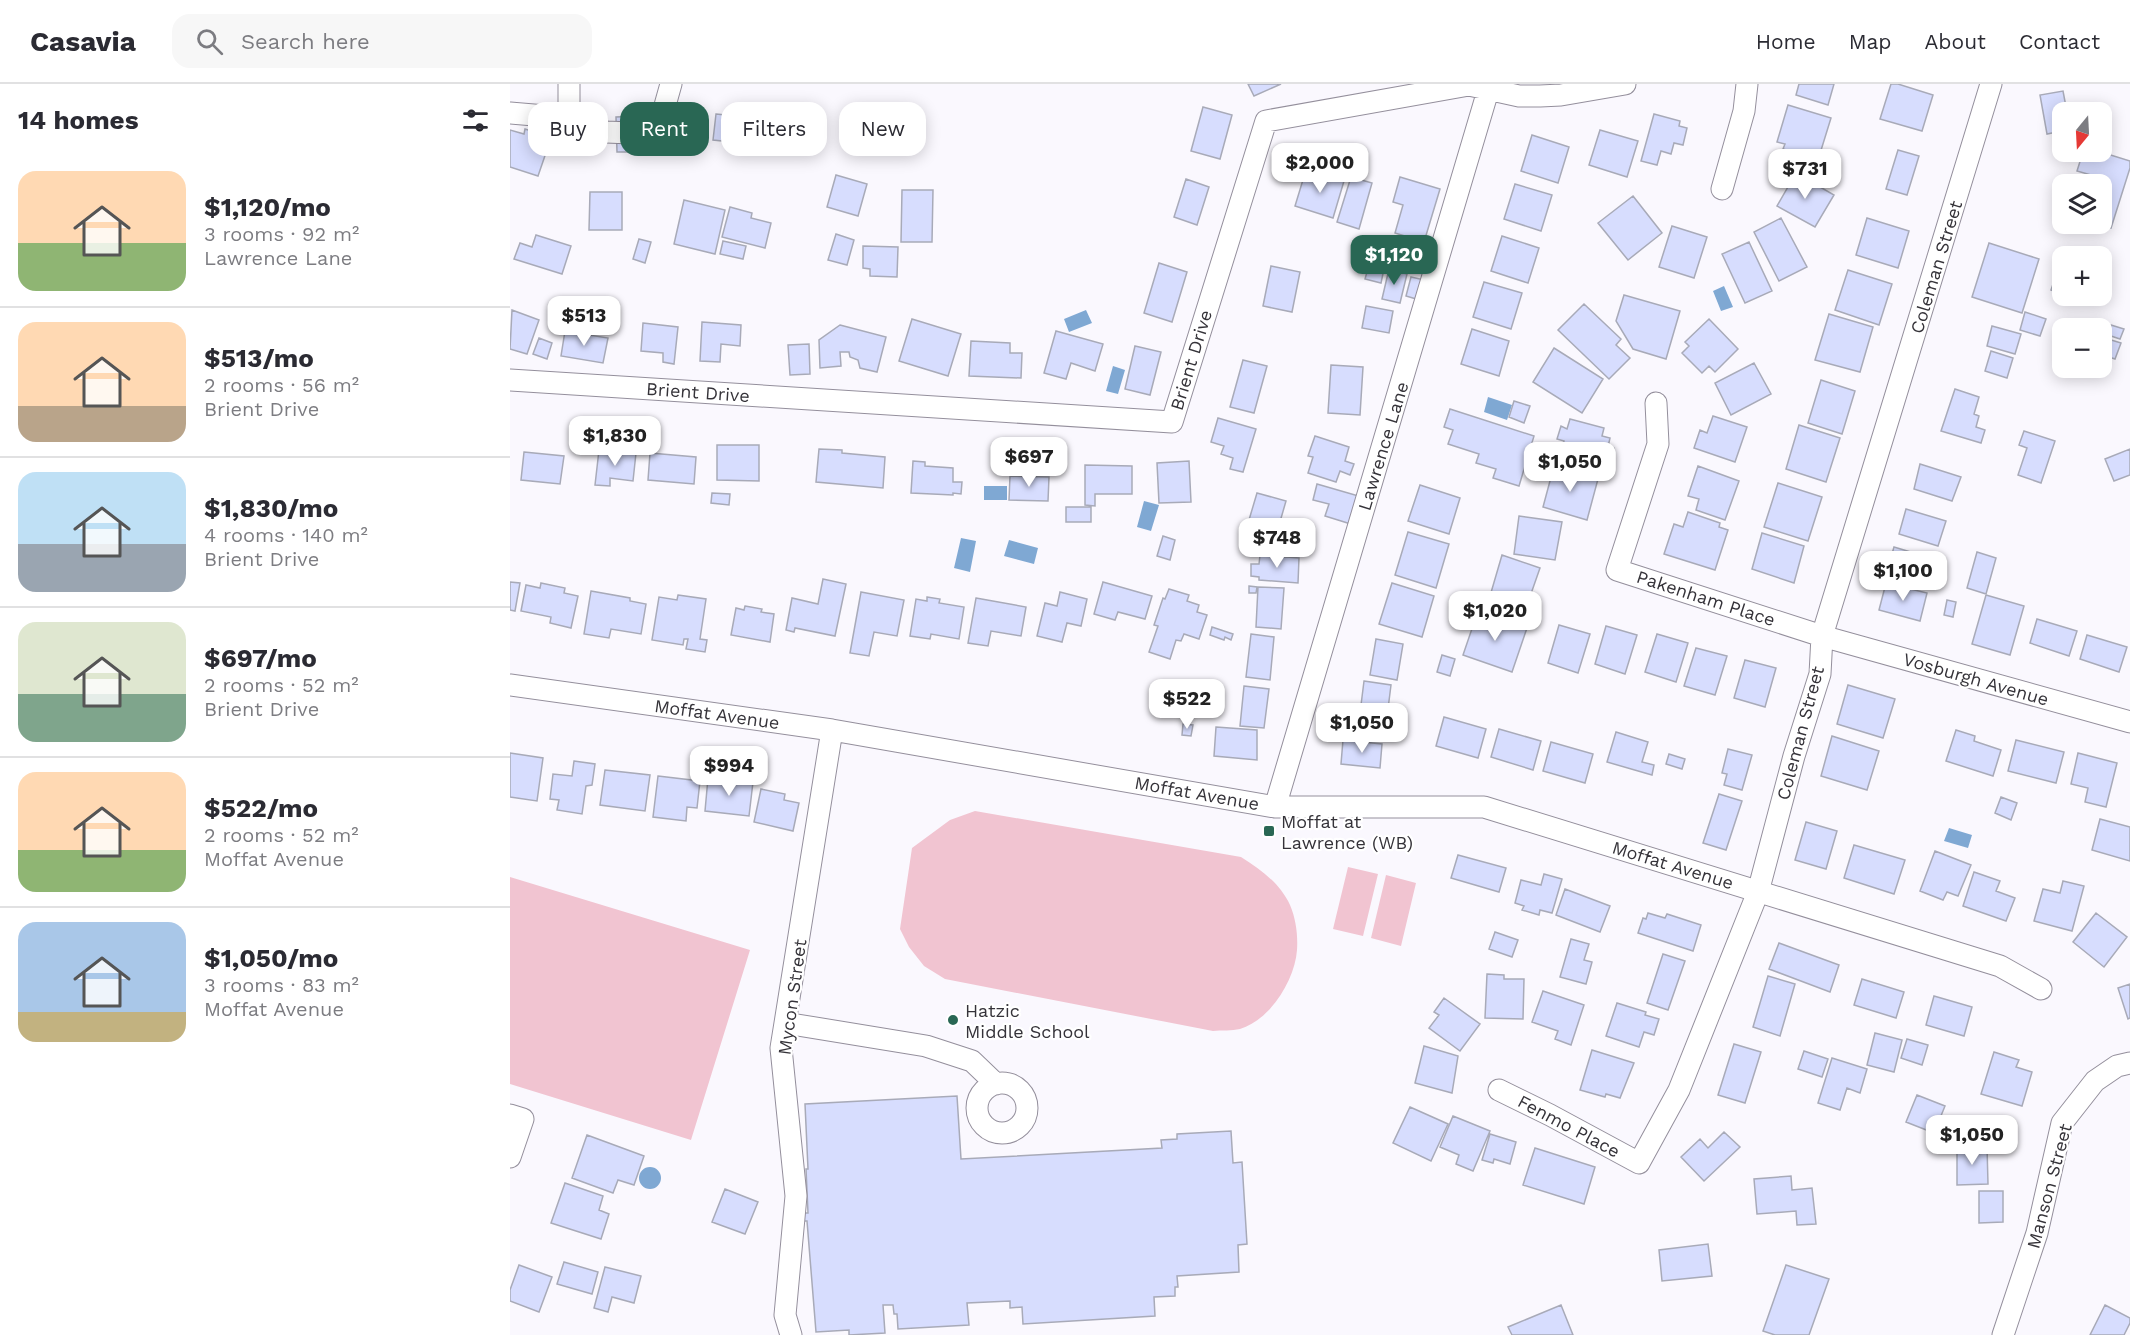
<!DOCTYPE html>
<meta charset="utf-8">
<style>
:root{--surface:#fff;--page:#f7f7f7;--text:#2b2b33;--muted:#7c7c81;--line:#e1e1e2;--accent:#296754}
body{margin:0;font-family:"Work Sans",sans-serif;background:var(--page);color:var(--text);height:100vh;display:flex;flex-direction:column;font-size:22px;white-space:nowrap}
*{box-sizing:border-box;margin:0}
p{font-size:20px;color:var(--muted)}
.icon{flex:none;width:33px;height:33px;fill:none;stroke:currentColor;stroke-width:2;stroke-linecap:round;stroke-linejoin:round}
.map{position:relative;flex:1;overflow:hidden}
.panel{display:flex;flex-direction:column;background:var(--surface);width:510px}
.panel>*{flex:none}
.top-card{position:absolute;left:18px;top:18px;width:570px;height:54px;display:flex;gap:12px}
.needle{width:39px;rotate:198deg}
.fabs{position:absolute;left:1542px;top:18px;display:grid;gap:12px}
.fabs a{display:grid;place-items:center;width:60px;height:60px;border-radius:12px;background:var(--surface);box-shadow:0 3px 15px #0003;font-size:30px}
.price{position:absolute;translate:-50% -51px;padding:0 14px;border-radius:12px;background:#fff;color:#222;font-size:20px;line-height:39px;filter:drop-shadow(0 2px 3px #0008)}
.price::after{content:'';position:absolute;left:50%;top:36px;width:18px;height:14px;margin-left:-9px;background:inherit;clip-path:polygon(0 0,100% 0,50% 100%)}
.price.current{background:var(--accent);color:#fff}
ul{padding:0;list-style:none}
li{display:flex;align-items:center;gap:18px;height:150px;padding:0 18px}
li+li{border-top:2px solid var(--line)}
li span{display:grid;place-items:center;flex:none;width:168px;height:120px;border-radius:18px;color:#555}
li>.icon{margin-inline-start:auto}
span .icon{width:72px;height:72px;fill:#fffc;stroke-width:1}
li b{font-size:26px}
h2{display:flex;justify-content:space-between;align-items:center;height:72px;padding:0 18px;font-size:26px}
.tag{padding:0 21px;border-radius:18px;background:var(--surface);box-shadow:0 3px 15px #0003;font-size:21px;line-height:54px}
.tag.current{background:var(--accent);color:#fff}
header{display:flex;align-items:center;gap:36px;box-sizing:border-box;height:84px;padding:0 30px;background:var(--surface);border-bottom:2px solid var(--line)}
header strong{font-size:28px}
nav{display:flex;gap:33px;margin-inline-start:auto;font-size:21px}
.search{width:420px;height:54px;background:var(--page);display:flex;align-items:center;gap:15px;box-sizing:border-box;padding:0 21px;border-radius:18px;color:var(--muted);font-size:22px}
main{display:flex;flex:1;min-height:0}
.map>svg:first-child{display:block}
.green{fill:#f1c4d1}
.water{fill:#7fa8d3}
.building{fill:#d7ddfe;stroke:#a8aab8;stroke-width:1.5}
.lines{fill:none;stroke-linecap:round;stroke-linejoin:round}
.minor-casing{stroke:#948f9c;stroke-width:23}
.minor{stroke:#fff;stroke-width:21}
.poi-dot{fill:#296754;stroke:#fff;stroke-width:2}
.labels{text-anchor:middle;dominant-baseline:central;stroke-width:4.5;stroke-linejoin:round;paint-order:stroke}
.street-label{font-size:18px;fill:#353339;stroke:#fff}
.poi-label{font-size:18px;fill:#353339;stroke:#fff;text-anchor:start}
</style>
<header>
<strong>Casavia</strong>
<div class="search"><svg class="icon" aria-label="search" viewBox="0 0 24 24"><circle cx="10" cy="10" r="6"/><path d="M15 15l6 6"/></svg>Search here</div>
<nav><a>Home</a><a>Map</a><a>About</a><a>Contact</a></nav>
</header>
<main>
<section class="panel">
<h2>14 homes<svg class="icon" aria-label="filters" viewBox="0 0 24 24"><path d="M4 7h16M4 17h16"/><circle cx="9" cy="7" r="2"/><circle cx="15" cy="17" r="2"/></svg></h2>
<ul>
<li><span style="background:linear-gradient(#ffd9b3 60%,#8fb573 0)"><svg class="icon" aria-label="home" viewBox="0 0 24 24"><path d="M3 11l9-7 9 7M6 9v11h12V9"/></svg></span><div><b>$1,120/mo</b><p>3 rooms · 92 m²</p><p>Lawrence Lane</p></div></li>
<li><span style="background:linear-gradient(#ffd9b3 70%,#b9a48a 0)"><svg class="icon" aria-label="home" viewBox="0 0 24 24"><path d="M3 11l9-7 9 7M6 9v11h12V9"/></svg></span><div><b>$513/mo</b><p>2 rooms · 56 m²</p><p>Brient Drive</p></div></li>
<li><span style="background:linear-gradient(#bfe0f5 60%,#9aa5b1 0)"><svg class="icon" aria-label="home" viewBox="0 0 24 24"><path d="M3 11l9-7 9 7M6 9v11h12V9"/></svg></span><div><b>$1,830/mo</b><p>4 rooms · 140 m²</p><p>Brient Drive</p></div></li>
<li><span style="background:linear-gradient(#dfe7d0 60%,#7fa58c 0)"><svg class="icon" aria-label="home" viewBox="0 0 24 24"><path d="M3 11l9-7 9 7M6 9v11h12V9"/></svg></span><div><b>$697/mo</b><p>2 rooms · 52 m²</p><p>Brient Drive</p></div></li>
<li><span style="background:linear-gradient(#ffd9b3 65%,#8fb573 0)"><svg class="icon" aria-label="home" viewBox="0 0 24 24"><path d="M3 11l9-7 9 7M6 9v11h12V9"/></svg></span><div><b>$522/mo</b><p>2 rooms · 52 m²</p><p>Moffat Avenue</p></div></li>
<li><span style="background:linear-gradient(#a9c7e8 75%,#c2b280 0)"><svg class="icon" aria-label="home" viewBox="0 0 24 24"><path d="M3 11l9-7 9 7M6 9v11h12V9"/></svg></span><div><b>$1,050/mo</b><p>3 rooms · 83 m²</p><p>Moffat Avenue</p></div></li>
</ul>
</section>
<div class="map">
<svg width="1620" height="1251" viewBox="0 0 1620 1251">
<rect width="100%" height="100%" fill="#faf8fe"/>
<path class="green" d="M465 727 731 773C750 785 770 799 780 821 786 835 788 851 787 866 785 896 760 936 730 945 722 947 711 946 703 947L435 895 414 882 399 863 390 845 402 764 440 736Z
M838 783 868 790 853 852 823 845Z
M876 791 906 799 891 862 861 854Z
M0 793 240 866 181 1056 0 1000Z"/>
<path class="water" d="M1214 202 1223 223 1211 227 1203 207Z
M576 226 582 239 559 248 554 235Z
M603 282 615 286 608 310 596 307Z
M978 313 1002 321 997 336 974 328Z
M474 402H497V416H474Z
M634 417 649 421 641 447 627 443Z
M451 454 466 457 460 488 444 484Z
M499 456 528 464 524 480 494 472Z
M1439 744 1462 751 1458 764 1434 757Z
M129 1094a11 11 0 1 1 22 0a11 11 0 1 1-22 0Z"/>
<path class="building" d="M738 0H771L744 12Z
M1289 0H1324L1318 21 1286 11Z
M1381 0H1388L1423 11 1412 47 1370 35Z
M1553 7 1557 28H1552V47L1537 50 1530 11Z
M1278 21 1321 34 1308 76 1273 65 1275 60 1267 58Z
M693 23 722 31 710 75 681 67Z
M206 30 225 32 223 43H232L231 59 203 56Z
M1144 30 1170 37 1169 42 1177 44 1173 61 1164 59 1161 70 1151 67 1147 81 1131 77Z
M129 32 130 68H107L106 33Z
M15 45 40 53 42 48 49 45 56 48 59 54 56 61 51 64 39 60 28 92 0 83V46L14 50Z
M1090 46 1128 57 1117 93 1079 81Z
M1022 51 1059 63 1048 99 1011 87Z
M1388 66 1409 72 1397 111 1376 105Z
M1573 68H1591L1620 77V84L1601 144 1589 140H1592V100H1578L1581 91 1567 87Z
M796 86 834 97 823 134 785 122Z
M1286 89 1324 111 1305 143 1267 122Z
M326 91 357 100 348 132 317 123Z
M841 93 862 99 849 145 827 138Z
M890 93 930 105 914 158 885 149 893 121 883 118Z
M676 95 699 103 687 141 664 133Z
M1005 100 1042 111 1031 147 994 135Z
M392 106H423L422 158H391Z
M80 108H112V146H79Z
M1123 112 1152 149 1118 176 1088 139Z
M174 116 215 126 205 170 164 160Z
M220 123 242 129 241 134 261 139 255 164 212 153Z
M1271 134 1297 183 1269 197 1244 148Z
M1357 134 1399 147 1388 184 1346 171Z
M1162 142 1197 153 1184 194 1149 183Z
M326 150 344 156 337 181 318 176Z
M26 151 61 162 52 190 4 175 10 159 22 163Z
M992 152 1029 164 1018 199 981 187Z
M129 155 141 158 135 179 123 175Z
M213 157 236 162 233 175 210 170Z
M895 158 896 176 878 177 877 159Z
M1239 158 1262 207 1235 219 1212 170Z
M1479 159 1529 175 1512 229 1462 213Z
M353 162 388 163 387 193 360 192V185L353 184Z
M1554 168 1568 172H1552V210L1541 206Z
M649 179 677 188 662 238 634 229Z
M859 181 874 185 871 199 855 195Z
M761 182 790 188 782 228 753 222Z
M879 185 897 190 890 219 872 215Z
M1338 186 1382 200 1369 241 1325 226Z
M901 193 919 197 913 217 896 212Z
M974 198 1012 209 1001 245 963 233Z
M1114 211 1170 227 1156 275 1123 265 1106 237Z
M1557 212H1584L1582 219Z
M1074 220 1111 255 1106 261 1120 274 1099 295 1048 246Z
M856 222 883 227 879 249 852 244Z
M2 226 29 236 17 270 0 265Z
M1515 228 1536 235 1530 252 1510 246Z
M1319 230 1363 243 1350 288 1305 276Z
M402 235 451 250 438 292 389 277Z
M1199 235 1228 265 1205 288 1199 282 1192 289 1172 269 1179 262 1175 258Z
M192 238 231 241 230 262 211 260 210 278 190 277Z
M133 239 168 243 164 280 153 278V269L131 267Z
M330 241 376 253 367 288 350 284 348 276 340 273 339 268H330L331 282 310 284 309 256Z
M1601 241 1614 245 1610 255 1598 251Z
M1482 242 1511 250 1505 270 1477 262Z
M962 245 999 257 989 292 951 280Z
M55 247 98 254 93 279 51 272Z
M546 247 593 260 585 287 561 279 556 295 534 289Z
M1592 252 1597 254 1592 270Z
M29 254 42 259 37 275 23 270Z
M1598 255 1611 259 1605 275 1593 271Z
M461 257 500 259V269H512L511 294 459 292Z
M299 260 300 290 280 291 278 261Z
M625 262 651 268 640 311 615 305Z
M1044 264 1093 295 1072 329 1023 298Z
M1481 267 1503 274 1497 294 1475 287Z
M733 276 757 282 744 329 720 323Z
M1244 279 1261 310 1221 331 1205 299Z
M821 281 853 283 850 331 818 329Z
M1311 296 1345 307 1332 350 1298 339Z
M1445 305 1469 313 1464 330 1469 332 1466 343 1475 346 1471 359 1431 347Z
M1004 317 1020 322 1014 339 999 333Z
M940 325 1024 352 1009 402 983 394 986 385 966 379 969 370 938 360 943 346 934 343Z
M1203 332 1237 343 1225 378 1184 364 1190 346 1197 349Z
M708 334 746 345 733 388 720 385 723 374 711 370 714 362 701 358Z
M1060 335 1094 344 1092 352 1100 354 1098 363 1104 364 1097 391 1048 377 1054 357 1047 355 1051 342 1057 345Z
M1289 341 1330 354 1316 398 1276 385Z
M1514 347 1545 357 1531 399 1508 391 1517 364 1509 361Z
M805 352 839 363 835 377 844 380 840 391 830 387 826 398 798 389 803 373 798 372Z
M207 361H249V397L207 396Z
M309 365 332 366V369L375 373 373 404 306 398Z
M1620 365V391L1604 397 1595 375Z
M89 366 126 369 123 397 100 394V402L85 401Z
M14 368 54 372 50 400 11 396Z
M140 369 186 373 184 400 138 396Z
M403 377 415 378V382L443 384V398H452L451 410 443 409V411L401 409Z
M679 377 681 418 649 419 647 379Z
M1410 380 1451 393 1442 417 1404 405Z
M575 381 622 382V410H585V422L575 421Z
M1044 382 1088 395 1077 436 1033 423Z
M1188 382 1229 397 1215 436 1186 426 1189 415 1178 412Z
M500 392 539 393 538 417 499 416Z
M1268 399 1312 413 1298 457 1254 443Z
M807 400 852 413 844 441 815 432 819 420 803 416Z
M910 401 950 414 939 450 898 437Z
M202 409 220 410 219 421 201 419Z
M747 409 776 417 765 455 736 446Z
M556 423H581V438H556Z
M1396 425 1436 437 1428 462 1389 450Z
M1178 428 1210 439 1209 443 1218 446 1205 486 1154 470 1164 440 1173 443Z
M1009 432 1052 438 1045 476 1004 470Z
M898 448 939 460 926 504 885 491Z
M1252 449 1294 462 1284 499 1242 485Z
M653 452 665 456 660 476 647 472Z
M1384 463 1424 475 1416 499 1377 487Z
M1467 468 1486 474 1476 510 1457 504Z
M750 471 789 474 788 499 749 496V493L741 492V480H749Z
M992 471 1030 484 1016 524 980 512Z
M313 495 336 500 325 552 285 544 284 548 276 546 282 514 308 520Z
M0 498 10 499 5 527 0 526Z
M593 498 642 512 635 535 608 528 605 536 584 530Z
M31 499 55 504 54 509 68 512 61 544 40 539 41 533 11 527 16 501 30 504Z
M882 499 924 512 912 553 869 540Z
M1376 499 1417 509 1410 537 1369 526Z
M739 502 747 503 746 509H739Z
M748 503 774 504 771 545 746 543Z
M659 505 679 511 677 517 689 521 687 528 697 531 689 555 674 550 671 557 666 556 660 575 639 568 648 542 644 541 653 514 655 515Z
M81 507 120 514V517L136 520 131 550 101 545 99 554 74 550Z
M351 508 394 516 387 552 364 548 359 572 340 569Z
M550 508 577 515 571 542 557 539 552 558 527 552 535 519 547 522Z
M168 511 196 515 190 555 197 556 195 568 176 565 178 555H174L173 561 142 556 149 513 167 516Z
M1476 511 1514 522 1500 571 1462 560Z
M417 513 430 515 429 519 454 523 449 555 421 550 420 555 400 552 406 515 417 517Z
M466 514 516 523 511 552 481 547 478 562 458 559Z
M1437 516 1446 518 1443 533 1434 531Z
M235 522 252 525 251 528 264 530 260 558 221 551 226 524 234 526Z
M968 527 1017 544 1002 588 953 571Z
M1527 535 1567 547 1559 572 1520 559Z
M1049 541 1080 550 1068 589 1038 579Z
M1096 542 1127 551 1115 590 1085 580Z
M702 543 723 550 721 556 715 553 714 556 700 551Z
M741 550 764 553 760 596 736 593Z
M1147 550 1178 559 1166 598 1135 588Z
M1577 551 1617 563 1609 588 1570 575Z
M866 555 893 560 887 596 860 591Z
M1186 564 1217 572 1205 611 1174 602Z
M932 571 945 575 940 592 927 588Z
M1235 576 1266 584 1255 623 1224 614Z
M854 597 881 601 876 641 849 637Z
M1338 601 1385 615 1373 654 1327 640Z
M734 602 759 605 754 644 730 642Z
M934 633 976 645 968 674 926 662Z
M673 640 683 641 681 652 672 651Z
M706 643 747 646V676L704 672Z
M989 645 1031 657 1023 686 981 673Z
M1446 646 1465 652 1464 657 1491 666 1483 692 1436 677Z
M1106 648 1138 658 1132 678 1144 681 1142 691 1097 678Z
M1322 652 1369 667 1357 706 1311 692Z
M833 656 872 660 870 684 831 680Z
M1506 656 1554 668 1546 699 1498 687Z
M1041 658 1083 670 1075 699 1033 687Z
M1218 665 1242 671 1232 706 1214 701 1217 690 1212 689Z
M0 669 33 674 27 717 0 713Z
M1568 669 1607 679 1596 723 1575 718 1578 704 1561 700Z
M1159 670 1175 675 1172 685 1156 680Z
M64 677 85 680 82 701 76 702 72 730 47 726 49 716 40 715 43 690 62 692Z
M95 686 140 691 135 727 90 721Z
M148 692 190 697 187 724 177 723 176 737 143 733Z
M198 694 243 698 239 732 195 727Z
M251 705 275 710 274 716 289 719 283 747 244 738Z
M1209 710 1232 717 1216 766 1193 759Z
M1491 713 1507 719 1501 736 1485 729Z
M1590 735 1620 743V777L1582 766Z
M1296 738 1327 747 1316 785 1285 776Z
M1344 761 1395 776 1384 810 1334 794Z
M1425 767 1461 781 1448 812 1437 808 1433 816 1410 807Z
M948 771 996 784 989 808 941 794Z
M1464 788 1490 797 1486 807 1505 814 1496 837 1453 822Z
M1034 790 1052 795 1042 829 1030 826 1029 831 1012 826 1014 822 1005 819 1011 796 1031 801Z
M1553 797 1574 802 1562 847 1524 837 1533 805 1550 809Z
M1055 805 1100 822 1090 848 1046 831Z
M1138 829 1155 834 1157 830 1191 841 1183 867 1128 849 1133 834 1136 835Z
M1586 829 1617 853 1594 883 1563 858Z
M985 848 1008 856 1002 873 979 865Z
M1061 855 1079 860 1074 876 1082 878 1076 900 1050 893Z
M1269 859 1329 881 1320 908 1259 885Z
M1153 870 1175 877 1158 926 1137 919Z
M977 890 994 891V895H1014L1013 935 975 934Z
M1258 892 1285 900 1270 952 1243 943Z
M1352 895 1394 908 1386 934 1344 921Z
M1620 900V934L1618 935 1608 904Z
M1033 907 1074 921 1061 961 1045 955 1048 947 1022 938Z
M1424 912 1462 923 1454 952 1416 941Z
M934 914 970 940 950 967 919 944 929 931 924 928Z
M1107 919 1136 928 1135 931 1149 935 1144 951 1134 948 1129 963 1096 952Z
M1365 949 1392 956 1384 988 1357 981Z
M1397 955 1418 961 1412 981 1391 974Z
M1224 960 1251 968 1235 1019 1208 1011Z
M914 962 948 972 942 1009 905 999Z
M1082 966 1124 979 1110 1014 1096 1010 1095 1013 1070 1006Z
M1294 967 1318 975 1312 993 1288 985Z
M1484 968 1509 976 1506 983 1522 988 1512 1022 1471 1010Z
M1322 974 1357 985 1350 1009 1337 1004 1330 1026 1308 1019Z
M1407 1011 1435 1022 1424 1049 1396 1038Z
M447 1012 451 1075 652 1064 651 1056 667 1055V1050L721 1047 723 1079 732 1078 737 1160 728 1161 729 1188 667 1192 668 1203H665V1212L644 1213 645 1232 513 1240 512 1223 500 1224V1217L457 1219 459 1241 388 1245 387 1230H384L383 1221H373L375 1249 339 1251V1246L306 1248 297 1137H291V1129H298L296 1085H298L295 1020Z
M900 1023 938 1040 921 1077 883 1059Z
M943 1032 980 1047 963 1087 946 1080 949 1071 930 1063Z
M1214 1048 1230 1063 1194 1097 1171 1073 1190 1055 1198 1064Z
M980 1050 1006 1058 1000 1080 984 1075 983 1079 972 1076Z
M77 1051 134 1072 124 1101 108 1096 103 1109 62 1094Z
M1477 1062 1478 1100 1447 1101V1063Z
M1025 1064 1085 1083 1074 1120 1013 1101Z
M1281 1092 1282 1106 1302 1104 1306 1140 1287 1141 1286 1127 1247 1130 1244 1095Z
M55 1099 93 1112 89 1126 99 1130 91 1155 41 1139Z
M215 1105 248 1118 235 1150 202 1138Z
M1469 1107H1493V1138L1469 1139Z
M1198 1160 1202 1192 1152 1197 1149 1166Z
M54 1178 88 1188 82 1210 47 1200Z
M9 1181 42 1193 29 1228 0 1217V1206Z
M1276 1181 1319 1195 1299 1251H1265L1253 1247Z
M95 1183 131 1192 124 1219 102 1213 98 1228 84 1224Z
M1051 1221 1063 1251H1002L998 1243Z
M1595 1221 1620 1234V1239L1614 1251H1580Z"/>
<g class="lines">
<g class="minor-casing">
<path id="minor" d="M59 0V34L96 48 147 50 161 0
M0 29 59 34
M1212 105 1234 27 1237 0
M0 296 662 338 756 37 959 1 1009 12H1030L1051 11 1115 0
M1146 319 1148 360 1107 486 1312 552 1620 638
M0 601 322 646 765 723H974L1490 882 1531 905
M765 723 980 0
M275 939 416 962 462 977 486 1000
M467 1024a25 25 0 1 1 50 0a25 25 0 1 1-50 0Z
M989 1006 1040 1031 1129 1079 1169 1006 1248 808 1284 672 1310 590 1312 552 1481 0
M0 1031 13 1035 0 1073
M281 1251 275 1231 286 1112 271 964 322 646
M1493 1251 1527 1149 1552 1039 1585 997 1607 982 1620 979"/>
</g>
<use href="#minor" class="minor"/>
</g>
<g class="poi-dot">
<rect x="753" y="741" width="12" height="12" rx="3"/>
<circle cx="443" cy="936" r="6"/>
</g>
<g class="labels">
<g class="street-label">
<text transform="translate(1426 183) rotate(-73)">Coleman Street</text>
<text transform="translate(681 276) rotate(-73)">Brient Drive</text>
<text transform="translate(188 308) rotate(4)">Brient Drive</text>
<text transform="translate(873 362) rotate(-73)">Lawrence Lane</text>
<text transform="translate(1196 514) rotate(18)">Pakenham Place</text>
<text transform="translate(1466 595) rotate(16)">Vosburgh Avenue</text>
<text transform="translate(207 630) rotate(8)">Moffat Avenue</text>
<text transform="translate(1290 649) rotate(-75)">Coleman Street</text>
<text transform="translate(687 709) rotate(10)">Moffat Avenue</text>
<text transform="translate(1163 781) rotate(17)">Moffat Avenue</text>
<text transform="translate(282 913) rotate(-82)">Mycon Street</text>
<text transform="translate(1059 1042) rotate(28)">Fenmo Place</text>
<text transform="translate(1539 1102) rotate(-75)">Manson Street</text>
</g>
<g class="poi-label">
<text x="771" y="737">Moffat at<tspan x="771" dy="21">Lawrence (WB)</tspan></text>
<text x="455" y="926">Hatzic<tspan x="455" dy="21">Middle School</tspan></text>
</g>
</g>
</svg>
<div class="fabs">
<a><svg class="needle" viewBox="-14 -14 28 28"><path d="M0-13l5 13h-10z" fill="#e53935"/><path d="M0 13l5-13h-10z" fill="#7c7c81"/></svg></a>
<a><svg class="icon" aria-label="layers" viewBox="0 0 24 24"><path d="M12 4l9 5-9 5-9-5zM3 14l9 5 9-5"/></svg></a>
<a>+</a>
<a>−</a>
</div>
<b class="price" style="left:810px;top:110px">$2,000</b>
<b class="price" style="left:1295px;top:116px">$731</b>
<b class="price current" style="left:884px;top:202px">$1,120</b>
<b class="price" style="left:74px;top:263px">$513</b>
<b class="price" style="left:105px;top:383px">$1,830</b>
<b class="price" style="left:519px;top:404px">$697</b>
<b class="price" style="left:1060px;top:409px">$1,050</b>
<b class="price" style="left:767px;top:485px">$748</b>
<b class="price" style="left:1393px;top:518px">$1,100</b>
<b class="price" style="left:985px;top:558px">$1,020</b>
<b class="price" style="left:677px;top:646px">$522</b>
<b class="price" style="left:852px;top:670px">$1,050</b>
<b class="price" style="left:219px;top:713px">$994</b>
<b class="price" style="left:1462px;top:1082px">$1,050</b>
<div class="top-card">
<a class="tag">Buy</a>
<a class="tag current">Rent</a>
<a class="tag">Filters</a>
<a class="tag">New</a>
</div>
</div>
</main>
